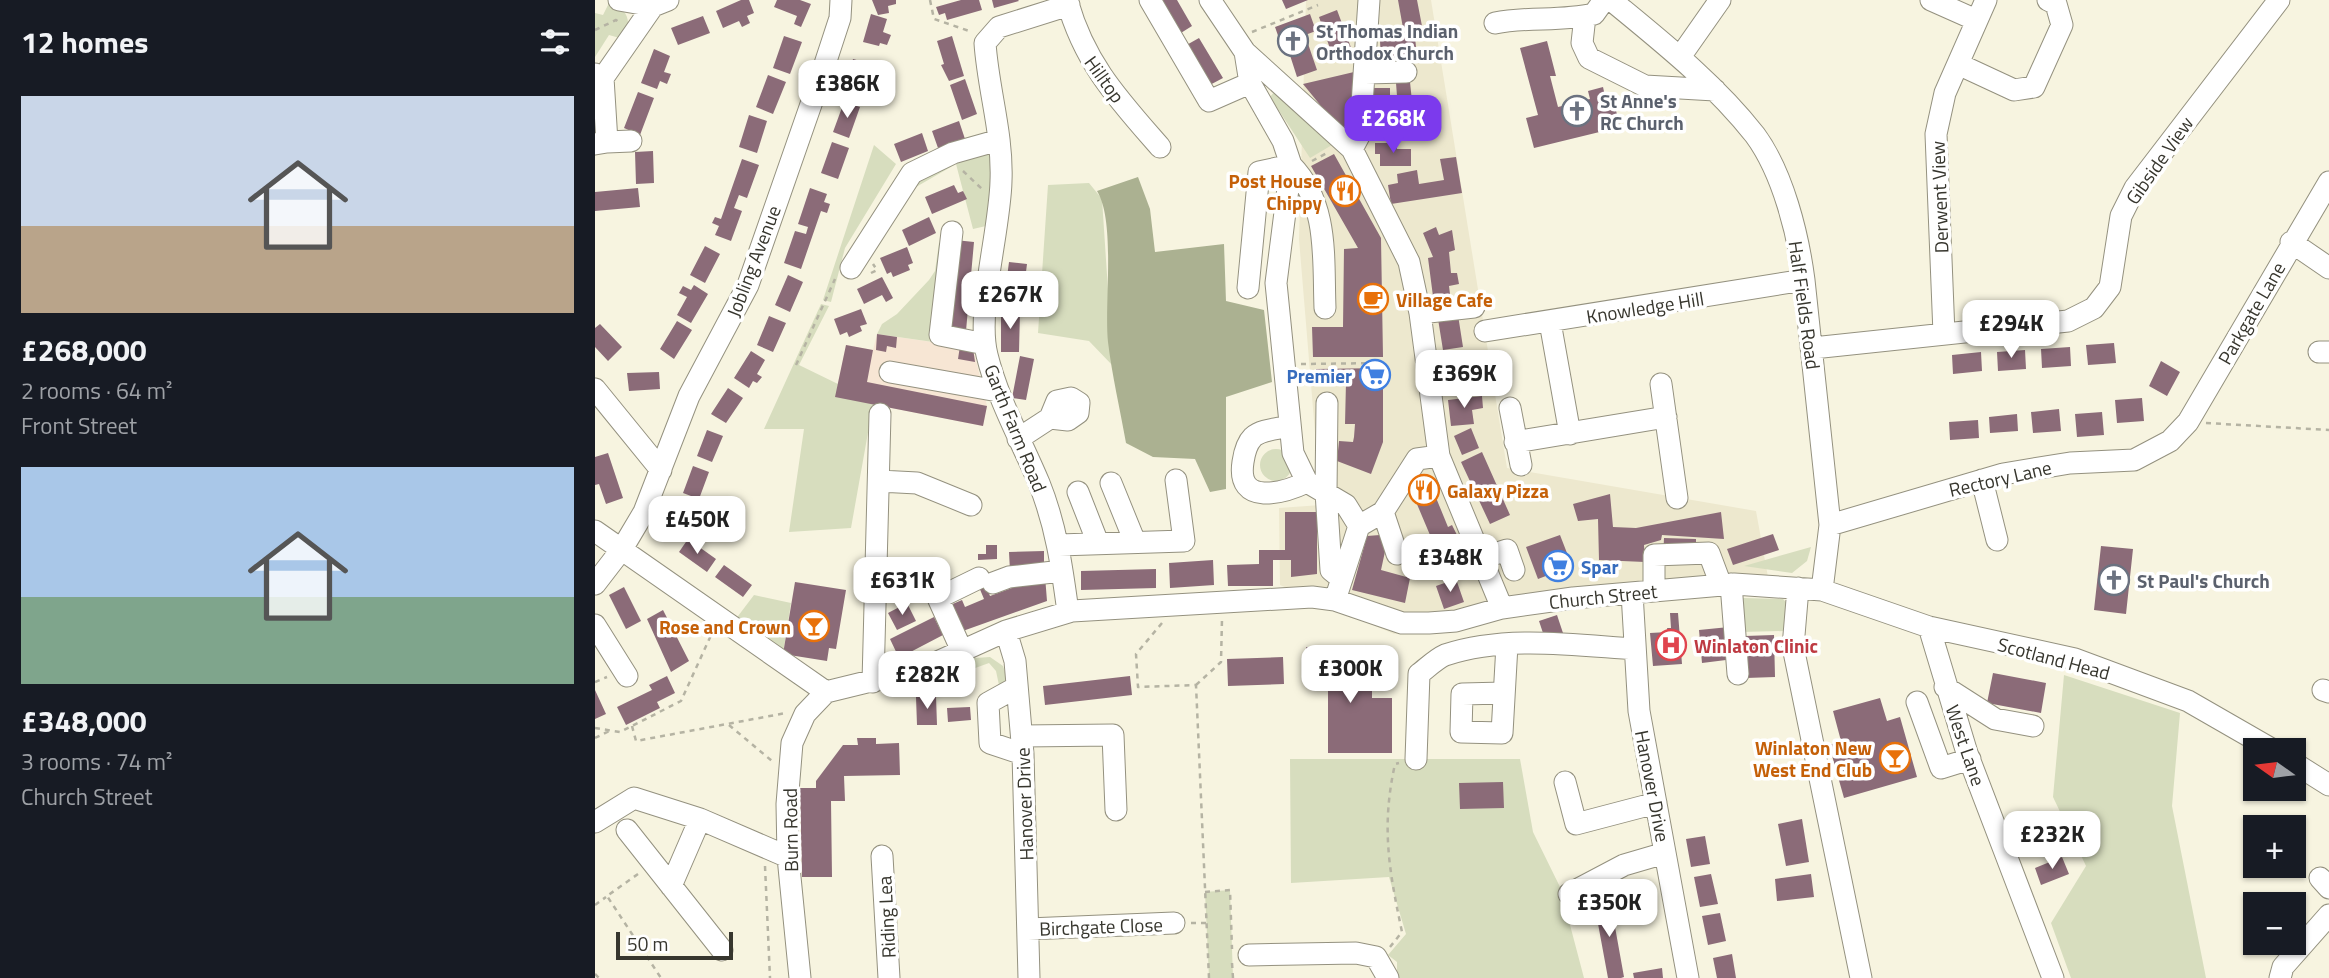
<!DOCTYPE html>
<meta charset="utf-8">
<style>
:root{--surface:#171b24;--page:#20242c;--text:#f1f3f6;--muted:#9ea1a6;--accent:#7c3aed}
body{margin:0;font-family:"Titillium Web",sans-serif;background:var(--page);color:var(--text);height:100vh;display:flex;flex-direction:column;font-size:26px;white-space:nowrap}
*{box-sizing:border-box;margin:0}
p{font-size:23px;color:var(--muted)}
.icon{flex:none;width:38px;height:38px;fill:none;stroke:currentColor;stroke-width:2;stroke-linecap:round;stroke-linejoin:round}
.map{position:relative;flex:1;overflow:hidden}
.sheet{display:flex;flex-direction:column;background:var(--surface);width:595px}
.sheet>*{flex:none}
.needle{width:46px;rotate:284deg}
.buttons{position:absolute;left:1648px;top:738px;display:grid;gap:14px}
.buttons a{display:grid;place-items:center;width:63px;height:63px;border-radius:0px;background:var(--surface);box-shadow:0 2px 5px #0004;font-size:35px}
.scale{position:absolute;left:21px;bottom:18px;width:117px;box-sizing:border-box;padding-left:7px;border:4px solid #37362e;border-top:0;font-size:19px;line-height:24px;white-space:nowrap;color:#37362e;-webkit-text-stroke:5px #fff;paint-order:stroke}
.price{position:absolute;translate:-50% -60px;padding:0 16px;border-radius:14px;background:#fff;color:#222;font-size:23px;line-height:46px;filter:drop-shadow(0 2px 4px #0008)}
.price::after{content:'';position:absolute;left:50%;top:42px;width:21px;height:16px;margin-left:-10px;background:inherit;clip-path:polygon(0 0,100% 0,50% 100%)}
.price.active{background:var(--accent);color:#fff}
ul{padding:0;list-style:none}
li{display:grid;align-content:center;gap:14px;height:371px;padding:0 21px}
li span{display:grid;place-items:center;height:217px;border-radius:0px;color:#555}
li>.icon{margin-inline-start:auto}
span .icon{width:126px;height:126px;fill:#fffc;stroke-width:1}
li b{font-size:30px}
h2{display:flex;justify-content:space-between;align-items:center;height:84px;padding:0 21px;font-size:30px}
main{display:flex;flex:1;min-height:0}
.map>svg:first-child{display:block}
.built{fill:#ede8ce}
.industrial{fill:#f7e6d4}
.green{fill:#d7ddbe}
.forest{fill:#abb191}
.building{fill:#8b6b78}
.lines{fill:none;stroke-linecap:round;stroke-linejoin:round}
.minor-casing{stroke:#94917f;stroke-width:23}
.path{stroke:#b5b3a3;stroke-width:2.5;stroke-dasharray:5 5;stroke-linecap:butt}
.minor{stroke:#fff;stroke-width:21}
.labels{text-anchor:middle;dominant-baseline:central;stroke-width:7;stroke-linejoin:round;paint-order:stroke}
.worship-label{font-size:19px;font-weight:bold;fill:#5b616d;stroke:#fff;text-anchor:start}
.street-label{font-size:19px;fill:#37362e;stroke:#fff}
.food-label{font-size:19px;font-weight:bold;fill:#c56008;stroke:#fff;text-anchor:end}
.shop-label{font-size:19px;font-weight:bold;fill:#366cbe;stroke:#fff;text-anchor:end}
.health-label{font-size:19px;font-weight:bold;fill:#be3a42;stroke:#fff;text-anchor:start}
</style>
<main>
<section class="sheet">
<h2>12 homes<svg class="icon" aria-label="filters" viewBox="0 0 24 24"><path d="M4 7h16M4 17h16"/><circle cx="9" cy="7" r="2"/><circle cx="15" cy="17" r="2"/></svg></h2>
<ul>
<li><span style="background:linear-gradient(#c9d6e8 60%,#b9a48a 0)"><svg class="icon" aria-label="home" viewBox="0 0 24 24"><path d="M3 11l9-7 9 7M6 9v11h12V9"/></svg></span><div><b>£268,000</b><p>2 rooms · 64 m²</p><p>Front Street</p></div></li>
<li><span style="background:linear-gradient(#a9c7e8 60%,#7fa58c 0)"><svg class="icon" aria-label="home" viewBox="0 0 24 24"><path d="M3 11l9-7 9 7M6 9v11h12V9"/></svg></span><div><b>£348,000</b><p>3 rooms · 74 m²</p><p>Church Street</p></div></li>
</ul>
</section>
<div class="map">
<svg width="1734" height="978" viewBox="0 0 1734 978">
<rect width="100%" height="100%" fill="#f7f4e0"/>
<path class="built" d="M711 0H836L912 468 1161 511 1173 577 972 592 799 634 685 585 684 508 726 505 704 239Z"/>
<path class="industrial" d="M282 334 378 348 392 406 388 426 240 397 251 345 278 350Z"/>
<path class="green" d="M14 3C33 9 38 21 28 39L14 35 0 57V13L8 15Z
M680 91 737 145 715 158 675 97Z
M404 140V223L378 229 361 164 321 187 297 222 317 178Z
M279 145 301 164 250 248 236 302 228 300Z
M494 183 507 199 518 366 494 341 443 333 453 185Z
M344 243H349L338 342 282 334 287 324 302 314 334 280 340 271Z
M226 304 234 306 204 365 243 384 241 396 290 406 285 424 274 427 256 528 194 532 209 429H169Z
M665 465a16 16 0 1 1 32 0a16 16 0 1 1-32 0Z
M1216 547 1212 561 1197 573 1149 566Z
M159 595 196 603 188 654 137 624Z
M1149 598 1188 599 1194 605 1189 631 1146 632 1145 599Z
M395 657 408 666 414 684 405 690 401 671 394 663 372 671 366 691 352 696 343 676 380 658Z
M1469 675 1585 713 1577 806 1611 978H1476L1456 923 1491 866 1458 797Z
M695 759H925L938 832 965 887 989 978H802V962L793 955 811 934 794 877 696 883Z
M635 890 638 978H614L610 892Z"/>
<path class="forest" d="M543 177 555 209 560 252 629 244 631 301 669 310 677 382 631 397V489L615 492 600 459 558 457 531 443C525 409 517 375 513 342 509 303 521 222 502 191Z"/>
<path class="building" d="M146 0H154L159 13 152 16 155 23 147 27 144 21 128 28 121 11Z
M182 0H205L216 4 206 27 199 24 202 16 179 7Z
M277 0H301V4L293 6 294 13 283 15Z
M366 0H384L387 10 352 20 350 13 344 15 341 7Z
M397 0H423L424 1 399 8Z
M561 0H582L597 26 581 36Z
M687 0H713L691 9Z
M803 0H822L827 26 819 27 822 57 786 60 785 41H791L790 29 808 28Z
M742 10 758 53 739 60 724 17Z
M276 14 292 19 288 32 296 35 292 45 285 43 284 46 268 42Z
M715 14 721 31 710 35 722 70 702 77 692 46 687 47 680 27Z
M108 16 115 33 83 45 76 28Z
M189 36 207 42 195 74 178 68Z
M357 36 369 76 354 81 346 65 349 64 342 41Z
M604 38 628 78 611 87 588 47Z
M952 41 961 76H955L963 107 995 99 993 91 1008 87 1010 96 1017 94 1025 127 939 148 931 118 943 115 925 48Z
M59 49 75 56 69 72 76 74 72 84 65 81 62 89 46 83Z
M258 59 276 64 275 70 280 72 275 90 269 88 267 97 249 92Z
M759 72 757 125 744 128 708 84Z
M173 75 191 82 178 114 161 107Z
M370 79 382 114 367 120 355 85Z
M815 82 818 111 838 109 840 131 805 135 801 83Z
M778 88H795V106H800V138H778Z
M43 92 59 98 45 135 29 128Z
M249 102 265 107 254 138 238 132Z
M154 115 172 121 162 153 144 147Z
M364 121 370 139 343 148 337 131Z
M327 133 333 151 306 162 299 144Z
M237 142 254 148 243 179 226 173Z
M780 143H802V149H816V166H785V154H780Z
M58 151 59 183 41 184 40 152Z
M739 154 786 238 788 357H718L717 327H748L749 249 763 248 716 166Z
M861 157 867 193 796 204 793 185 803 183 802 174 822 170 824 184 849 180 845 159Z
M147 159 164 165 152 198 144 195 139 208 147 211 136 241 120 235 124 226 117 223 120 217 126 219Z
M359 185 363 193 368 191 372 199 337 214 330 197Z
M43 188 45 207 0 211V192Z
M215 188 232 194 229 202 235 204 232 213 226 211 206 269 189 263 200 231 211 234 213 227 203 224Z
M334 217 341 233 314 246 307 230Z
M841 227 844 235 857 230 860 250 854 252 856 273H862L864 284 854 286 856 302 839 304 833 258 838 257 828 233Z
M360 240 379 242 371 331 352 330Z
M110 246 125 254 110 283 95 275Z
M312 247 318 263 313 265 315 270 298 277 296 272 292 274 285 258Z
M414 262 432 264 427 303 409 300Z
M193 275 208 282 195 312 180 305Z
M287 277 298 298 291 302 287 295 269 304 262 289Z
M99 285 113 294 96 323 82 315 92 297 84 293 88 286 96 290Z
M266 309 272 324 265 326 267 331 254 337 252 332 245 335 239 319Z
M406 311H425L424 352H406Z
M863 315 868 347 848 350 843 319Z
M174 316 191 323 178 352 162 345Z
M82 321 97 330 79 359 65 349Z
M5 324 27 347 13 361 0 347V328Z
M282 334 302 337 301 348 292 346 291 352 281 350Z
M1519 343 1521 363 1493 365 1491 345Z
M251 345 278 350 272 382 392 406 388 426 240 397Z
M365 346 378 348 380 362 363 359Z
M1475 347 1476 366 1447 368 1446 349Z
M1430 350 1431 369 1403 371 1402 352Z
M156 351 170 360 162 374 167 377 162 383 158 381 154 388 139 378Z
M1386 352 1387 371 1358 374 1357 355Z
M869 355 874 390 854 392 849 358Z
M425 356 439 359 431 400 417 398Z
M1566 361 1585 372 1572 396 1554 386Z
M788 368V442L776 474 742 461 744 441 758 442 759 437 760 424H750L751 382 721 383V369Z
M64 372 65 389 34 391 32 373Z
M133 388 148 398 131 423 116 414Z
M887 396 888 408 877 410 879 424 856 426 853 400Z
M1547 398 1549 421 1522 423 1520 400Z
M1464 409 1466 431 1438 433 1436 412Z
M1507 412 1509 435 1482 437 1480 414Z
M1422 414 1423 431 1395 433 1394 417Z
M1383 420 1384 438 1355 440 1354 422Z
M876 428 884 448 867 455 859 436Z
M112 430 128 436 117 462 102 456Z
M887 452 915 515 895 524 866 462Z
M13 453 28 498 11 504 4 484 0 485V457Z
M98 466 114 472 104 499 88 493Z
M835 483 853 527 857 525 863 537 859 539 869 568 852 574 847 562 833 568 822 558 828 551 823 540 835 535 816 490Z
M1015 494 1018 527 1041 528 1126 512 1129 539 1067 535 1066 540 1049 545 1050 562 1004 560 1003 519 983 521 978 504Z
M84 503 107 513 104 520 97 517 88 536 72 529Z
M690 512H722V574L696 577V560H678V586H633L632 565 664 564V550H690Z
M1178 534 1184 550 1138 565 1132 549Z
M785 535 791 547 786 570 815 578 810 603 757 590 772 536Z
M965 535 977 566 943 579 931 547Z
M1069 538 1101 539V561L1068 560Z
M93 539 121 559 112 572 84 552Z
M391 545H402V559L383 560V554H391Z
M1506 546 1538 549 1531 614 1499 610Z
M449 551V569L415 571 414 552Z
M618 560 619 585 575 588 574 563Z
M129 565 157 585 148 597 120 577Z
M561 569V588L486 590V571Z
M450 576 452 601 365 632 353 606 367 600 370 607 389 599 384 587 391 585 395 596Z
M861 579 869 602 849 609 841 586Z
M200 582 251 590 241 649 234 648 232 661 188 654Z
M29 587 46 621 31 629 14 595Z
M312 603 321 621 302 630 293 613Z
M68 610 94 661 76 672 52 619Z
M1075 613H1083L1087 664 1058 666 1055 633 1073 632 1072 628H1076Z
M962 615 969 636 951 642 944 621Z
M339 617 348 635 304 658 295 639Z
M1134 627 1137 649H1130L1131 660 1107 663 1104 630Z
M1179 635 1180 677 1151 678 1150 636Z
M711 647H752V672H771V684H777V698H797V753H733V683H711Z
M688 657 689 684 633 686 632 659Z
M1398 673 1451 683 1446 713 1392 703Z
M72 676 80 693 62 702 65 708 31 725 22 707 57 690 54 685Z
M535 676 537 695 450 705 448 686Z
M0 690 11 714 0 719Z
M341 696 342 725H322L321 697Z
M1285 698 1292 721 1305 717 1322 777 1249 798 1234 745 1246 741 1238 711Z
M375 707 376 720 353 722 352 708Z
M262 738H281V744L304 743 305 775 249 776 250 801H236L237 877H207L205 788H221V781L248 745H263Z
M908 782 909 808 865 809 864 783Z
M1207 819 1214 862 1191 866 1183 824Z
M1110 836 1115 864 1096 867 1091 839Z
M1467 857 1474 874 1446 885 1440 868Z
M1116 874 1123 904 1105 907 1099 877Z
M1216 874 1219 897 1182 901 1180 879Z
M1015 899 1029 977 1026 978H1013L999 902Z
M1125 913 1131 941 1113 945 1107 916Z
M1137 954 1141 978H1122L1118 958Z
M1067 968 1068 978H1039L1038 973Z"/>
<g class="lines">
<g class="minor-casing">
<path id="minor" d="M24 0 58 6 73 0
M472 0C489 63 524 100 565 147
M555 0 614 101 655 83
M615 0 650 52 757 149
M774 0 765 134 757 149 814 262 825 313 844 456 907 608
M1016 0C1067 42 1119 83 1160 135 1188 173 1203 234 1209 280L1235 525 1227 590
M1336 0 1381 20
M990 16 987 43 994 58 1050 86 1120 90
M900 23C934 16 965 22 999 14L1009 0
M650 52 655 83 688 141 696 165 681 283 698 453 712 482 751 505 764 526
M1085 57 1125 0
M1363 64 1419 90 1439 87 1467 25 1461 4 1453 0
M770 73 811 72
M0 74 8 78 58 6
M12 142 36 141
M0 144 12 142 8 78
M696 165C734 204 728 257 730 308
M357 232 345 335 390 344
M1696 242 1734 268
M256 268 317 173 358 153 404 140
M653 288 664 172 696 165
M825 313 879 307
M955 322 975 434
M890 331 1209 280
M1349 334 1341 134 1350 93 1391 0
M1218 348 1473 321 1499 308 1515 287 1526 216 1540 188 1684 0
M1724 352H1734
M295 372 403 391
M1066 384 1082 498
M0 389 66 470
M732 403 731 492 736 570 747 579
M915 408 926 465
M695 426C684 429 667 429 658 437 652 443 649 455 648 462 641 507 689 493 712 482
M423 439 455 418 462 401 476 398 484 403 483 413 473 420 455 418
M920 442 1071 417
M1387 480 1402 540
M284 481 322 483 376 505
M516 483 540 542
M483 492 503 543
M788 512 802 554
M1235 525 1408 474 1475 463 1539 460 1575 441 1593 422 1734 182
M0 531 231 692 329 668 411 631 477 611 717 597 740 600 807 623H834L861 621 907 608 978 598 1139 584 1227 590 1334 627 1480 659 1593 701 1680 751
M464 545 589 541 581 480
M887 558 912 550 919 570
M398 583 414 577 467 571
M0 584 27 549 49 512 94 396 153 285 228 70 245 18 246 0
M1136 584 1143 674
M1203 588 1198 647 1266 978
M1059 591V555L1114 553 1126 585
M1037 593 1044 711 1093 978
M740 600 764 526 788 512 822 459 844 456
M473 612C467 567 461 525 444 483 426 440 403 400 392 355 381 312 405 230 406 181 408 134 393 89 390 43L404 27 474 5
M0 625 32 676
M1334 627 1372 753 1458 978
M411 631 420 661 428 754 434 978
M367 651 343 598 384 578
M278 682 285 414
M422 687 393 703 395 743 428 754
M1350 687 1400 719 1438 726
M1728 690 1734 692
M909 693 867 694 866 732 907 733 912 645
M1322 702 1346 768 1375 759
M427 736 518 735 521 810
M821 759 824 674C832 668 841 659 850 655 910 635 979 645 1040 649
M1699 763 1734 785
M970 782 981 824 1061 803
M0 822 39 798 105 819 193 857
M32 830 127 950
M287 856 294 978
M1725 878 1734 888
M76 886 105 819
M974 894 1029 865 1070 853
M433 929 579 923
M654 955 761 953 781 957 793 978
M205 978 193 857 192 804 197 743 210 714 231 692
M1685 978 1688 967 1734 915"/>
</g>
<path class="path" d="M335 0 339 19 377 32
M0 30 21 20 25 23
M657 32 723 5
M717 161 732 153
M368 171 388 190
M276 273 282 270 278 264
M706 364 788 363
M201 365 240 279
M1611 423 1734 430
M567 623 541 654 543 687 601 685 614 978
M0 682 12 677
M601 685 626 662 627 619
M134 725 177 761
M37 726 41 741 191 713
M0 728 25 732 86 701 117 633
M0 738 16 730
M170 866 175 978
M43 874 12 896 66 978
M610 892 635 890 637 949
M0 905 11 897
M596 923H611
M795 947 807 932C794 870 786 827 800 764L804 763
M637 963 638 978
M0 974 4 978"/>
<use href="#minor" class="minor"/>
</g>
<defs>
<g id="church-ring" transform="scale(1.575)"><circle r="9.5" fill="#fff" stroke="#6b7280" stroke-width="1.5"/><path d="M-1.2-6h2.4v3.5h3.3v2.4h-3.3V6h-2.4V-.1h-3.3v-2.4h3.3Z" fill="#6b7280"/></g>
<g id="restaurant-ring" transform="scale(1.575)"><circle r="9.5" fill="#fff" stroke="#e8710a" stroke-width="1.5"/><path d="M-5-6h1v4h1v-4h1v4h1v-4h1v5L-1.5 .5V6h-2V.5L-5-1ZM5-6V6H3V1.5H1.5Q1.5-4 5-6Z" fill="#e8710a"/></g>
<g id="cafe-ring" transform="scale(1.575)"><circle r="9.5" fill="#fff" stroke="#e8710a" stroke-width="1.5"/><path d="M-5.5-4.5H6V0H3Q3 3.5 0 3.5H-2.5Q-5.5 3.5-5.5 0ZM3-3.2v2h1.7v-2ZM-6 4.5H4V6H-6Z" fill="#e8710a"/></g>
<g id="supermarket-ring" transform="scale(1.575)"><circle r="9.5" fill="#fff" stroke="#3f7fe0" stroke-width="1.5"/><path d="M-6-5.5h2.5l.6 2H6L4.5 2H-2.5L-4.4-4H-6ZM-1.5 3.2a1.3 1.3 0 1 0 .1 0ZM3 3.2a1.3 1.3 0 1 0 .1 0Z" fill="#3f7fe0"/></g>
<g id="bar-ring" transform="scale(1.575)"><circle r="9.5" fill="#fff" stroke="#e8710a" stroke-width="1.5"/><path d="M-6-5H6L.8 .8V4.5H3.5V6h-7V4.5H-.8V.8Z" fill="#e8710a"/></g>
<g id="hospital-ring" transform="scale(1.575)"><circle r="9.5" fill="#fff" stroke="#e0444e" stroke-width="1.5"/><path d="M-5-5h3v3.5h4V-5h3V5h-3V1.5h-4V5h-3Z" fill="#e0444e"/></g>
</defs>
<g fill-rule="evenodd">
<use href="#church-ring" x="698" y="41"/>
<use href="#church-ring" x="982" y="111"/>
<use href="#restaurant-ring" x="750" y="191"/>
<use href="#cafe-ring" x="778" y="299"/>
<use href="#supermarket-ring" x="780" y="375"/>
<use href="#restaurant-ring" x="829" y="490"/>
<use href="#supermarket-ring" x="963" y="566"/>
<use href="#church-ring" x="1519" y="580"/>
<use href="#bar-ring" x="219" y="626"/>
<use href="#hospital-ring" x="1076" y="645"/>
<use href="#bar-ring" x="1300" y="758"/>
</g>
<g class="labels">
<g class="worship-label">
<text x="721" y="30">St Thomas Indian<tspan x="721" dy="22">Orthodox Church</tspan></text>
<text x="1005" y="100">St Anne's<tspan x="1005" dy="22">RC Church</tspan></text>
<text x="1542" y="580">St Paul's Church</text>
</g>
<g class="street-label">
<text transform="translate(510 79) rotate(54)">Hilltop</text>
<text transform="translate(1564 160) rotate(-55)">Gibside View</text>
<text transform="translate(1344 197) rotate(-92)">Derwent View</text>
<text transform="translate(158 261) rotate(-69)">Jobling Avenue</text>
<text transform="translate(1210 305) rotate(82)">Half Fields Road</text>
<text transform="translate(1050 307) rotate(-9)">Knowledge Hill</text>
<text transform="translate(1656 313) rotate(-60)">Parkgate Lane</text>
<text transform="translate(421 428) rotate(68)">Garth Farm Road</text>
<text transform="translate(1405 478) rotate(-13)">Rectory Lane</text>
<text transform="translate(1008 596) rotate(-6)">Church Street</text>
<text transform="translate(1459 658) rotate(15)">Scotland Head</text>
<text transform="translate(1371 745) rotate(71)">West Lane</text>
<text transform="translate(1058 786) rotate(79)">Hanover Drive</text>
<text transform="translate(429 804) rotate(-92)">Hanover Drive</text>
<text transform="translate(195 830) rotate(-91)">Burn Road</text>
<text transform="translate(291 917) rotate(-93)">Riding Lea</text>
<text transform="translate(506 926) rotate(-2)">Birchgate Close</text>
</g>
<g class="food-label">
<text x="727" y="180">Post House<tspan x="727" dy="22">Chippy</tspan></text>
<text x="801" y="299" text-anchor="start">Village Cafe</text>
<text x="852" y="490" text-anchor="start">Galaxy Pizza</text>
<text x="196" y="626">Rose and Crown</text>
<text x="1277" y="747">Winlaton New<tspan x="1277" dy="22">West End Club</tspan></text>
</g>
<g class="shop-label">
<text x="757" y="375">Premier</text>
<text x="986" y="566" text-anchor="start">Spar</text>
</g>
<g class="health-label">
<text x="1099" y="645">Winlaton Clinic</text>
</g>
</g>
</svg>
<div class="buttons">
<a><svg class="needle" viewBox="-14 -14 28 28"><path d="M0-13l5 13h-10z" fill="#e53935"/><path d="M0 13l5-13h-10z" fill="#9ea1a6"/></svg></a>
<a>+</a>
<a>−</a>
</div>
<div class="scale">50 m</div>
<b class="price" style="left:252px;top:120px">£386K</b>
<b class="price active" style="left:798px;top:155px">£268K</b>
<b class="price" style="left:415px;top:331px">£267K</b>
<b class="price" style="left:1416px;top:360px">£294K</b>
<b class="price" style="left:869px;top:410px">£369K</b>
<b class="price" style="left:102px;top:556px">£450K</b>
<b class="price" style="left:855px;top:594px">£348K</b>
<b class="price" style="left:307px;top:617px">£631K</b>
<b class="price" style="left:755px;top:705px">£300K</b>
<b class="price" style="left:332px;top:711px">£282K</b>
<b class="price" style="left:1457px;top:871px">£232K</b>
<b class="price" style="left:1014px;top:939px">£350K</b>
</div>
</main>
